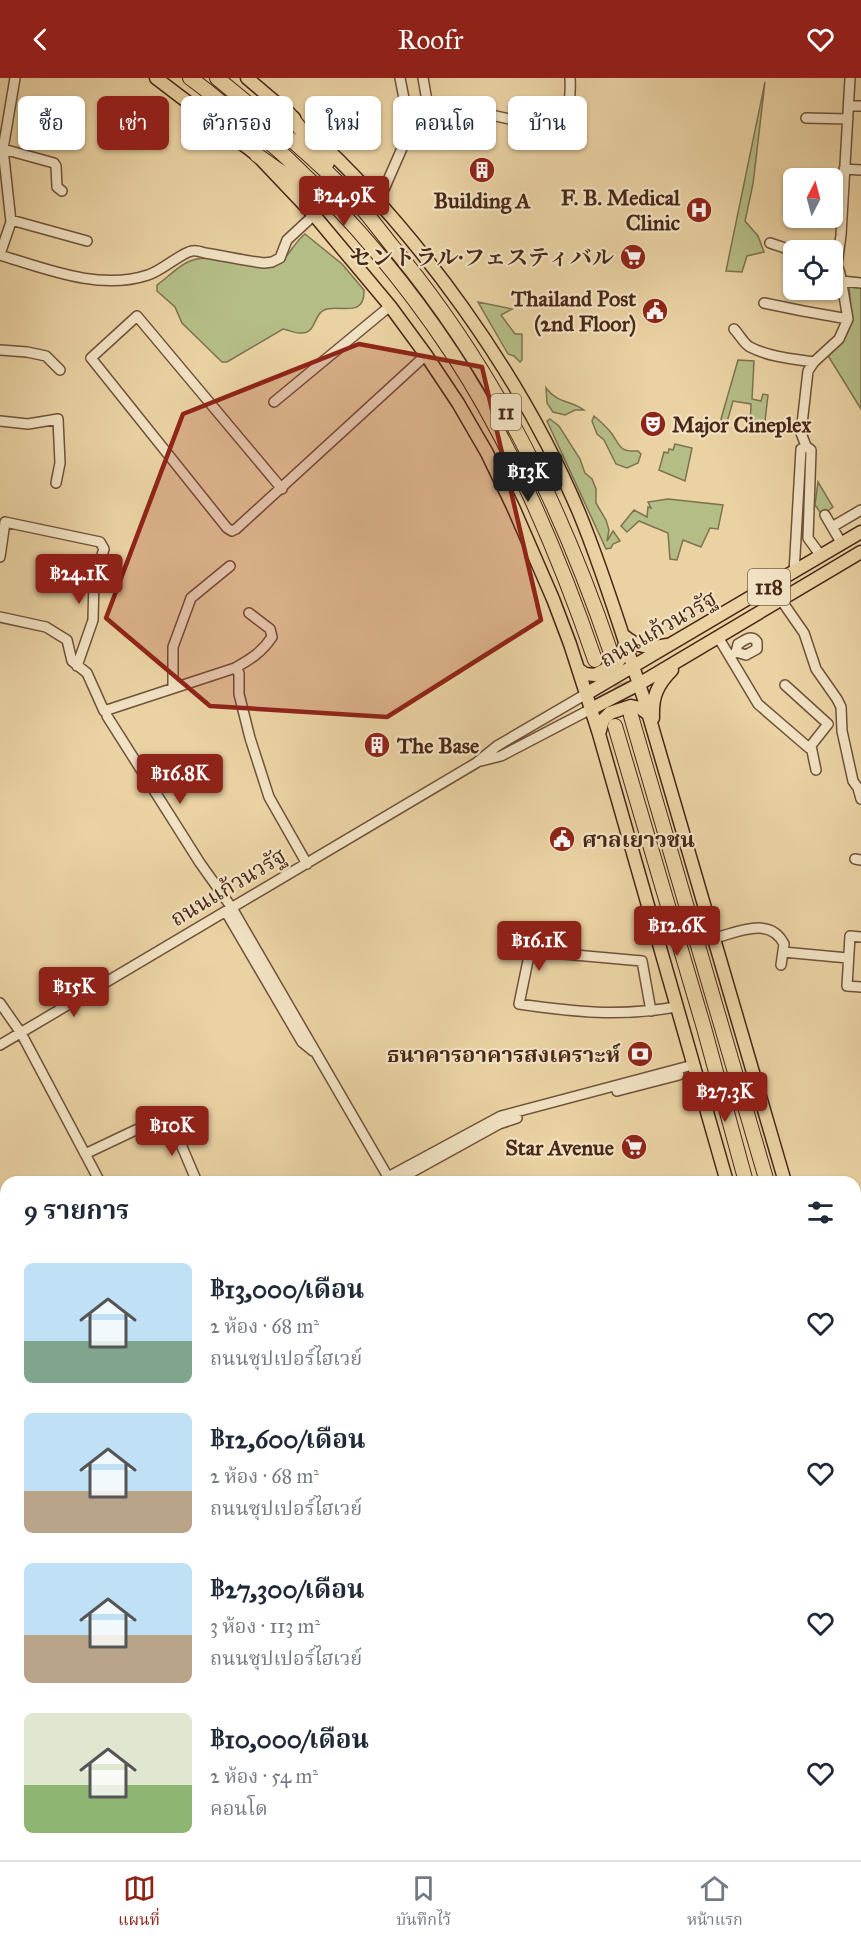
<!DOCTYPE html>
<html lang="th">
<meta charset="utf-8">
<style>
:root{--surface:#fff;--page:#f6f6f7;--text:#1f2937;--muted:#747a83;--line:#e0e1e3;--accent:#8f2418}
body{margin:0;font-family:"IM FELL Great Primer","Noto Serif JP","Noto Serif Thai",serif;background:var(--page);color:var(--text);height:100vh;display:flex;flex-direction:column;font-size:22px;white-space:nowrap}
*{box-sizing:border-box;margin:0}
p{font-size:20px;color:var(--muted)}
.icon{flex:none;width:33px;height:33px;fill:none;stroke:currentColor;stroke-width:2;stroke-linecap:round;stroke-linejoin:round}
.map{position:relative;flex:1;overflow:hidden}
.panel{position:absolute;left:0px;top:1098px;width:861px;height:684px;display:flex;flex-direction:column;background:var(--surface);border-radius:18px 18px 0 0;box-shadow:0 2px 4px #0004}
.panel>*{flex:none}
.hud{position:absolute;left:18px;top:18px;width:825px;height:54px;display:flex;gap:12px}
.needle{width:39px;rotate:6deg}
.controls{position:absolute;left:783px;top:90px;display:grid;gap:12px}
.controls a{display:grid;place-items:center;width:60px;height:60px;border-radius:9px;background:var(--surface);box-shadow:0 2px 4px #0004;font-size:30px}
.price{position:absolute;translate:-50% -51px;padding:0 14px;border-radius:6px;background:var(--accent);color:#fff;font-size:20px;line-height:39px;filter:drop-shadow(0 2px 3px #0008)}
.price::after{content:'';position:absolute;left:50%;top:36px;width:18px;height:14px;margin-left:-9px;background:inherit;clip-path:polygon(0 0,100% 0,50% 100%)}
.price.on{background:#222;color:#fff}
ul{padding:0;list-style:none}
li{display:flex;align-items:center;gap:18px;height:150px;padding:0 24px}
li span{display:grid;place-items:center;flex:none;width:168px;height:120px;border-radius:9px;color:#555}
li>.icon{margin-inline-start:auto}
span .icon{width:72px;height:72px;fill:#fffc;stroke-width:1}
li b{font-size:26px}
h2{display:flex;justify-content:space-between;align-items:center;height:72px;padding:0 24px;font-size:26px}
.chip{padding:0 21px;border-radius:9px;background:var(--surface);box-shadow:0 2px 4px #0004;font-size:21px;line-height:54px}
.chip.on{background:var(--accent);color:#fff}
header{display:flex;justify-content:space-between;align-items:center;height:78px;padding:0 24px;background:var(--accent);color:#fff;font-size:27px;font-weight:600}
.tabs{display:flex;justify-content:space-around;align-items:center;height:84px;border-top:2px solid var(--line);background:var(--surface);font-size:16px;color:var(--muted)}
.tabs a{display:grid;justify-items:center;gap:3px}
.tabs .on{color:var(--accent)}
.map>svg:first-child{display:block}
.green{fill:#b5bd87;stroke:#7e7250;stroke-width:1.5}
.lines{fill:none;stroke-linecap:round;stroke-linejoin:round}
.highway-tunnel{stroke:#cab087;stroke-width:14;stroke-dasharray:14 7;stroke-linecap:butt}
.minor-casing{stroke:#70523b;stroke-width:12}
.major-casing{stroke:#482718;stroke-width:15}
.highway-casing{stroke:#482718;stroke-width:16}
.minor{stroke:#f1e2c3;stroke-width:9}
.major{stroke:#ead2a3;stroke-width:12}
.highway{stroke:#ead2a3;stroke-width:14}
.marked{fill:#8f2418;fill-opacity:0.2;stroke:#8f2418;stroke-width:4.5;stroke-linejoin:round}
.labels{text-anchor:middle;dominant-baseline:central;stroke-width:4.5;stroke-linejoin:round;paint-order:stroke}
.shield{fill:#f1e2c3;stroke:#7b5f4b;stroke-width:1.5}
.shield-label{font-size:21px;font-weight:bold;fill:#482718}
.poi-label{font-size:22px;font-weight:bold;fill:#482718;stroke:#f1e2c3;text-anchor:end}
.street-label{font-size:22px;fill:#482718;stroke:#f1e2c3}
</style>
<header><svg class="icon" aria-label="back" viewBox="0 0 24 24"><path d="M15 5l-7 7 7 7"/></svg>Roofr<svg class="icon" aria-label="heart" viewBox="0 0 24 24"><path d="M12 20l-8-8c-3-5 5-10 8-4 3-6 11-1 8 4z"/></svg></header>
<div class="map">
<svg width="861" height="1782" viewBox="0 0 861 1782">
<rect width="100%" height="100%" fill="#ead2a3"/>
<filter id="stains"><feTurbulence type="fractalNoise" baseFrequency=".00333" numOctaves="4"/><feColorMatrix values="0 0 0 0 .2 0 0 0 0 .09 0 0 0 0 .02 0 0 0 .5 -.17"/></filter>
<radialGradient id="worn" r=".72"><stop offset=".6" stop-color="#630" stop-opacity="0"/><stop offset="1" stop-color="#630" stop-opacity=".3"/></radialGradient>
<path class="green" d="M765 4 753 106 745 143 758 158 764 174 747 178 742 194 726 193Z
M305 156 342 186 364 212C365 242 337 225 324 232 314 236 316 255 302 255 296 256 289 252 283 251L227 284H222L182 245 175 229 157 213V207C167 200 179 187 190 183 218 171 262 199 281 184 289 177 295 164 305 156Z
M849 207 861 208V331L827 276 852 243Z
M478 224 512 231 501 237 515 256H522V282L520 284 514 278 508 276Z
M738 282 754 283 752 321 761 323 763 316 768 317 764 352 750 351 751 326 733 323 725 351 721 341Z
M546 310C558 326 571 322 584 332H575L565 337 553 334 547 325Z
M594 338C600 343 607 349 612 356 621 369 620 374 638 373L641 376 638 385 627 390 616 386 604 362 597 356 592 343Z
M550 341 559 348 580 381 585 395 592 401 596 411V425L606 442 609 452 607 463 613 453 620 463 613 466 611 470 606 471 547 343Z
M675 366 692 370 685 403 659 392 664 374 668 375 669 371 673 372Z
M818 404 833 429 822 437 815 427Z
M668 421 723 427 718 451 710 450 701 469 683 462 677 482 670 481 668 455 639 443 627 454 621 448 634 432 647 439 648 429 651 430 648 424Z
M277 1776H430L431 1780H276Z"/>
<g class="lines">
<path class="highway-tunnel" d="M614 585 631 638"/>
<g class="minor-casing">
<path id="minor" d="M423 0 427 23 560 52C569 39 571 15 570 0
M849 28H861
M806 40 848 41
M3 71 54 85 56 88 57 109 62 113
M844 91 861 92
M378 125 403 68 409 46 400 0
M11 142 87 163
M770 165 794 173
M0 176 11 144 3 71 15 0
M0 177C46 191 100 213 148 197 162 193 182 174 192 173 196 172 202 174 205 175 225 178 245 183 264 185L272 184 280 180 287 162 314 137
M842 203 861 205
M764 225 803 233 848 241
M734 251C739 256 744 266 750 269 769 279 793 281 814 284
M0 272 27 274 46 278 60 292
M274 324 390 228
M0 343 28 346 58 341 60 385 56 405
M806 368 801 355 808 293 814 284 839 261 848 241 840 195 837 187 841 157 850 0
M282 411 137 238 91 280 227 450 232 453 236 451 426 277
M825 437 842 466
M832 449 861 432
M0 479 5 444 100 464 104 471 94 501 93 542 77 588
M794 495 801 371 806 368 811 372 808 460 821 478
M781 522 804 555 816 591 837 621 841 629 842 653 853 703 858 710 861 721
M0 539 46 549 67 562 72 583 87 595 104 633 235 590 239 595V616L250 660 269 719 307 786
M718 559 758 626 809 670 828 646 785 607
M730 578 736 574 738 566C745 562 752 556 757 564V571L746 577 736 574
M235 590C251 581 262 574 272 559L270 551 249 535
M173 610V569L191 520 230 488
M107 638 200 785 232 830 391 1104
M811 668 816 692
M481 683 501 678 591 631
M855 781 861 782
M226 834 302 964 313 973
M861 859 850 858 847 908 861 909
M715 860C738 854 770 838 784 866L781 887
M783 874 848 880
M0 925 21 955 100 1104
M651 933 642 883 530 873 519 926C575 934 619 939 676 929
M0 967 476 685 497 668 586 616
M617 1013 679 997
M85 1076 161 1040 167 1039 171 1043 197 1104
M388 1099 501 1038 693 987
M394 1104 499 1046 517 1040
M855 1689 861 1687
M213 1776V1782
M440 1776V1782
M667 1776 675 1782
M62 1782 63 1776
M120 1782V1776
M273 1782V1776
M601 1782 615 1776"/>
</g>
<g class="major-casing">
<path id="major" d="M156 0 257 77 314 137 390 228 426 277 458 325 487 375 513 429 553 521 570 566 599 656 727 1104
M247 0 294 40
M307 52C417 152 523 299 580 437 605 498 623 560 644 621L785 1104
M623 557C637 569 648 571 666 567
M578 591 585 596 595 597 617 585 622 578 625 565
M586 616 861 454
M591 631 639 606 861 474
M653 640C652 619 657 607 672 592
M599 656 603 642 610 635 631 628 640 630 648 636
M855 1355 861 1376
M855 1564 861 1586"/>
</g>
<g class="highway-casing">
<path id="highway" d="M190 0C210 14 228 30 246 46 261 58 277 70 291 84 350 139 407 207 452 275 513 368 559 477 595 582
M217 0C263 38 311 76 353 120 367 135 380 153 393 169 495 292 560 425 611 575
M288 35 327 85
M257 77 319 121
M631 638 767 1104
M615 648 704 950 746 1104
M855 1419 861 1440
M855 1490 861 1511"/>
</g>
<use href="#minor" class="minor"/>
<use href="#major" class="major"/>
<use href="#highway" class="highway"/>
</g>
<path class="marked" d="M359 266 482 289 541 542 387 639 210 628 106 540 183 336Z"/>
<defs>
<g id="building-disc" transform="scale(1.35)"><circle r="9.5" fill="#8f2418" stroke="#f1e2c3"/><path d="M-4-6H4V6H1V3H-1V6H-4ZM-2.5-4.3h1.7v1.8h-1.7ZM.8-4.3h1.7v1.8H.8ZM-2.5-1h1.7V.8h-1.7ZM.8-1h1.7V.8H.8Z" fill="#fff"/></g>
<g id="hospital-disc" transform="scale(1.35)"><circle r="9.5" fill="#8f2418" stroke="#f1e2c3"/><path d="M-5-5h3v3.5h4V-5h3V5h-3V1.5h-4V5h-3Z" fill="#fff"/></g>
<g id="supermarket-disc" transform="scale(1.35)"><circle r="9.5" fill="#8f2418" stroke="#f1e2c3"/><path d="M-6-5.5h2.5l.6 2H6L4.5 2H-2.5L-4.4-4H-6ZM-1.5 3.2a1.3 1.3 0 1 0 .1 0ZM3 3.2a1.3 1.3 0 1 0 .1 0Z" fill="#fff"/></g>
<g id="civic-disc" transform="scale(1.35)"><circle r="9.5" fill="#8f2418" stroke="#f1e2c3"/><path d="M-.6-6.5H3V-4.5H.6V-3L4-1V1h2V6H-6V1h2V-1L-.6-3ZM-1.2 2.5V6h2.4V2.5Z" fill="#fff"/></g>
<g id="theatre-disc" transform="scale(1.35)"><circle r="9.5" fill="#8f2418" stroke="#f1e2c3"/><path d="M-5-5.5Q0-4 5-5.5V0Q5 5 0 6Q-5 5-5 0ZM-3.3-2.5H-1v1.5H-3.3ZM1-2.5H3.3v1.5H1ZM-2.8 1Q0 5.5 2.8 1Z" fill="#fff"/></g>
<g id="bank-disc" transform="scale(1.35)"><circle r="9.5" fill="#8f2418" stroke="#f1e2c3"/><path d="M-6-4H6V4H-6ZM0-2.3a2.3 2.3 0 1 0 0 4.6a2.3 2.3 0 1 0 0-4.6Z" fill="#fff"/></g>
</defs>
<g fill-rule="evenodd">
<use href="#building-disc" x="482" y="92"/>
<use href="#hospital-disc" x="699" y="132"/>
<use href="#supermarket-disc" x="633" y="179"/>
<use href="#civic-disc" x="655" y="233"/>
<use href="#theatre-disc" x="653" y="346"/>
<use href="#building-disc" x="377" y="667"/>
<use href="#civic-disc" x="562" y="761"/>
<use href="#bank-disc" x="640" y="976"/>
<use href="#supermarket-disc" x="634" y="1069"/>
</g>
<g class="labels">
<g class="shield">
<rect x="491" y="316" width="30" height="36" rx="4.5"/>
<rect x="748" y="491" width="42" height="36" rx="4.5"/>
</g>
<g class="shield-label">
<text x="506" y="334">11</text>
<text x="769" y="509">118</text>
</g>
<g class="poi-label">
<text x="680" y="119">F. B. Medical<tspan x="680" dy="25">Clinic</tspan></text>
<text x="482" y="122" text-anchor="middle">Building A</text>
<text x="614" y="179">セントラル·フェスティバル</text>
<text x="636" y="220">Thailand Post<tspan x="636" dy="25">(2nd Floor)</tspan></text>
<text x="672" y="346" text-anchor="start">Major Cineplex</text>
<text x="397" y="667" text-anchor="start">The Base</text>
<text x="582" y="761" text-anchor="start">ศาลเยาวชน</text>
<text x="620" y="976">ธนาคารอาคารสงเคราะห์</text>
<text x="614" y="1069">Star Avenue</text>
</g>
<g class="street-label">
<text transform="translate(658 551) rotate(-30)">ถนนแก้วนวรัฐ</text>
<text transform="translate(228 809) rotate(-31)">ถนนแก้วนวรัฐ</text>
</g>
</g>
<rect width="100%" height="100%" filter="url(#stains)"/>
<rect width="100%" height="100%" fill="url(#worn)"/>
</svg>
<div class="controls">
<a><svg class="needle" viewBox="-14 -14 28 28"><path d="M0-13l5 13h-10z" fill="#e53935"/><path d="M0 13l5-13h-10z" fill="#747a83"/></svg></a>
<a><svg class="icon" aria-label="locate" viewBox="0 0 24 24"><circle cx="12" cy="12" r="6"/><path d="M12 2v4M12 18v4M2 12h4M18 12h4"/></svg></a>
</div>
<b class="price" style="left:344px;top:149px">฿24.9K</b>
<b class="price on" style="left:528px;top:425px">฿13K</b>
<b class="price" style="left:79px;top:527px">฿24.1K</b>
<b class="price" style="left:180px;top:727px">฿16.8K</b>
<b class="price" style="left:677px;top:879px">฿12.6K</b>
<b class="price" style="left:539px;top:894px">฿16.1K</b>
<b class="price" style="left:74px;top:940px">฿15K</b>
<b class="price" style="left:725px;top:1045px">฿27.3K</b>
<b class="price" style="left:172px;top:1079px">฿10K</b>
<div class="hud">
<a class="chip">ซื้อ</a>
<a class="chip on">เช่า</a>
<a class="chip">ตัวกรอง</a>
<a class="chip">ใหม่</a>
<a class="chip">คอนโด</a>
<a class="chip">บ้าน</a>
</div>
<section class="panel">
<h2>9 รายการ<svg class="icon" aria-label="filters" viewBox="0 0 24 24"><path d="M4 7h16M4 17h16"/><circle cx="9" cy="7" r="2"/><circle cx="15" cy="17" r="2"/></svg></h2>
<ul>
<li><span style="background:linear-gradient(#bfe0f5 65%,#7fa58c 0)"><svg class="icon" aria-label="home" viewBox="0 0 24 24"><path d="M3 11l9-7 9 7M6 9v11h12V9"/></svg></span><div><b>฿13,000/เดือน</b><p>2 ห้อง · 68 m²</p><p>ถนนซุปเปอร์ไฮเวย์</p></div><svg class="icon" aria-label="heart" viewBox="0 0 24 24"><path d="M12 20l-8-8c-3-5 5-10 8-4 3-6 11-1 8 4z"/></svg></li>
<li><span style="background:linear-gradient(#bfe0f5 65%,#b9a48a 0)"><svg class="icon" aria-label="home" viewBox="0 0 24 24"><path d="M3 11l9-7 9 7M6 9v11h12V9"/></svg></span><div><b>฿12,600/เดือน</b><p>2 ห้อง · 68 m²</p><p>ถนนซุปเปอร์ไฮเวย์</p></div><svg class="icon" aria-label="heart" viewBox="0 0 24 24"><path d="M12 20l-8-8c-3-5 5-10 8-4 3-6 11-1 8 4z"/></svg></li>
<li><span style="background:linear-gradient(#bfe0f5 60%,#b9a48a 0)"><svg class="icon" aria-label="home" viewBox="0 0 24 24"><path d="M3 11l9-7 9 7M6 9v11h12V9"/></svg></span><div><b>฿27,300/เดือน</b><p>3 ห้อง · 113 m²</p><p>ถนนซุปเปอร์ไฮเวย์</p></div><svg class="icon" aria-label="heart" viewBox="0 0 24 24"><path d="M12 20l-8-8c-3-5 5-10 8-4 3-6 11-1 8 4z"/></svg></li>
<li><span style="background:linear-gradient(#dfe7d0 60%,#8fb573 0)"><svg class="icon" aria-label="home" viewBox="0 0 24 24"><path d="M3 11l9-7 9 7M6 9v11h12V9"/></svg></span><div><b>฿10,000/เดือน</b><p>2 ห้อง · 54 m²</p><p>คอนโด</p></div><svg class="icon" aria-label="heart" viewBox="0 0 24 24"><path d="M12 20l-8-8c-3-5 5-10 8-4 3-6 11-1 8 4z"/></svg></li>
</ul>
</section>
</div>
<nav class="tabs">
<a class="on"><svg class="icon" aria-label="map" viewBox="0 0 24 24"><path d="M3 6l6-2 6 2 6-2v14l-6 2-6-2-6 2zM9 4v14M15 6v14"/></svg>แผนที่</a>
<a><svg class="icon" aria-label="saved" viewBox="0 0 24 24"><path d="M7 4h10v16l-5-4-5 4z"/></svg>บันทึกไว้</a>
<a><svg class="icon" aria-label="home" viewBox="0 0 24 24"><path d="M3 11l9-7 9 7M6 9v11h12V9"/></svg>หน้าแรก</a>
</nav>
